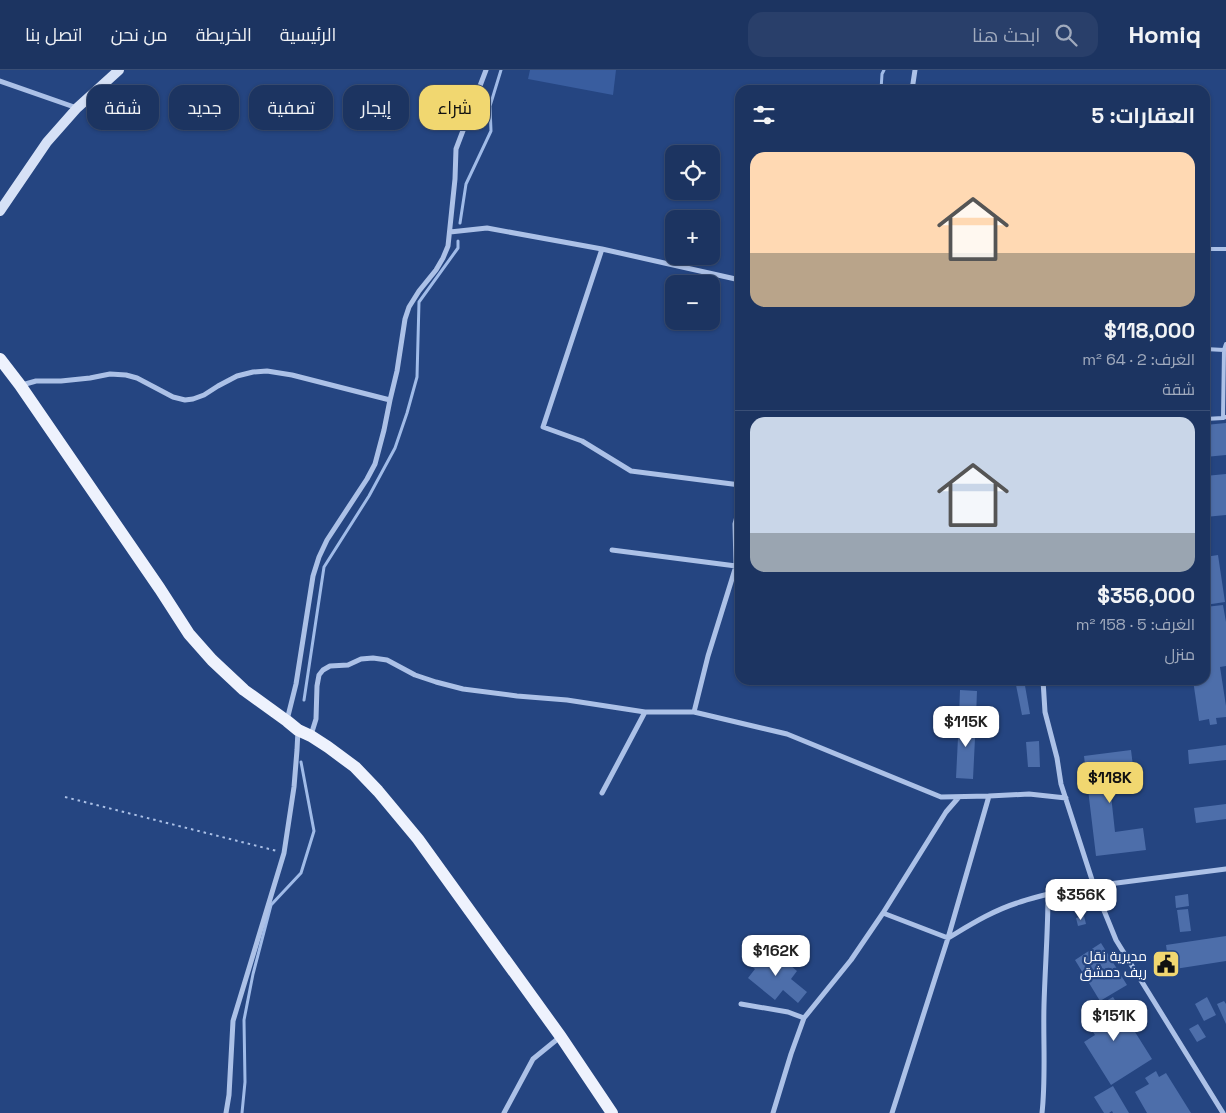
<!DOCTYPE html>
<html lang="ar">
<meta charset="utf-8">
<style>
:root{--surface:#1c3461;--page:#293f6a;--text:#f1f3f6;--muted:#a0aabd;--line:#3a4f76;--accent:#f1d770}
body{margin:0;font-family:"Space Grotesk",Cairo,sans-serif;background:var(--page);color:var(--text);direction:rtl;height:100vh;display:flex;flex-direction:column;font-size:19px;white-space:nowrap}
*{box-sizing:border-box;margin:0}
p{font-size:16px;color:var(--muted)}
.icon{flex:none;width:28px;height:28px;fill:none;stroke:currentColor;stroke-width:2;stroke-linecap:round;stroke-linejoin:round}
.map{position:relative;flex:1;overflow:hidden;direction:ltr}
.drawer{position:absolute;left:735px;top:15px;width:475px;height:600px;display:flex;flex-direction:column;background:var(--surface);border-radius:15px;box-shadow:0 1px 4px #0004,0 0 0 1px var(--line);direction:rtl}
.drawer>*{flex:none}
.banner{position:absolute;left:15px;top:15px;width:475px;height:45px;direction:rtl;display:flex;gap:10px}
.tools{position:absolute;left:665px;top:75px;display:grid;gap:10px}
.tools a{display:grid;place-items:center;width:55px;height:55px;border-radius:10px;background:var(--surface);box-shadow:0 1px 4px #0004,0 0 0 1px var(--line);font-size:25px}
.price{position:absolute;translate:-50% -42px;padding:0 11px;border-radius:10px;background:#fff;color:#222;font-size:16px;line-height:32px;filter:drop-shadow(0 1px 2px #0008)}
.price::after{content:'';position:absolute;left:50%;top:30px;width:15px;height:11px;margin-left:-8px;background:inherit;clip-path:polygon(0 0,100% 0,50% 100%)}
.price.selected{background:var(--accent);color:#111}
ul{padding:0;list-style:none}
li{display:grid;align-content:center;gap:10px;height:265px;padding:0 15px}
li+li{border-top:1px solid var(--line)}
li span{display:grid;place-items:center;height:155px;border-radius:15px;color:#555}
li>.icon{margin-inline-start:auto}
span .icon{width:90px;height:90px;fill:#fffc;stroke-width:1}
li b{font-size:21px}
h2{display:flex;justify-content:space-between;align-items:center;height:60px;padding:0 15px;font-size:21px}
.tag{padding:0 18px;border-radius:15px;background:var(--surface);box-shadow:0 1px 4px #0004,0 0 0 1px var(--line);font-size:18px;line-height:45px}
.tag.selected{background:var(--accent);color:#111}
header{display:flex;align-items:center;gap:30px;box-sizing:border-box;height:70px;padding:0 25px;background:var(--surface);border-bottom:1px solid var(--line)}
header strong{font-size:24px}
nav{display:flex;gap:28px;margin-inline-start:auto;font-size:18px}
.search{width:350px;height:45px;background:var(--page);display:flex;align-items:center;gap:12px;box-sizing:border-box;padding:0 18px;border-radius:15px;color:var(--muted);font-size:19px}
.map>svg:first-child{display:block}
.green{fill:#395d9f}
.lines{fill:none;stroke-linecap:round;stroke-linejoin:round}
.stream{stroke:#a0bbe8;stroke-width:3}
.building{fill:#4d6eaa}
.path{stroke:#acc1e7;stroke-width:2;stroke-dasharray:2.5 4;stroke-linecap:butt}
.lane{stroke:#acc1e7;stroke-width:4}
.street{stroke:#acc1e7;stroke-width:5}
.secondary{stroke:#d6e1f6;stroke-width:10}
.primary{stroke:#eef2fd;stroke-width:12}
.labels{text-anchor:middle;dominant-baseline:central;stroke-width:4.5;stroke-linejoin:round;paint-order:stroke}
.poi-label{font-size:14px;fill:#fff;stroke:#254581;text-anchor:end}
</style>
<header>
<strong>Homiq</strong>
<div class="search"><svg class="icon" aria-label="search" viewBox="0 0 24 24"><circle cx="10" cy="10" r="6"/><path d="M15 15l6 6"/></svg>ابحث هنا</div>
<nav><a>الرئيسية</a><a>الخريطة</a><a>من نحن</a><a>اتصل بنا</a></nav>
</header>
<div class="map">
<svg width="1226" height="1043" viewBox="0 0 1226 1043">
<rect width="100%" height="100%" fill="#254581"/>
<path class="green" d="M530 0H616L613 25 528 9Z"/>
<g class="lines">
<path class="stream" d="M881 20 882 4 884 0
M460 153 466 114 491 61 490 36 501 0
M304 630 324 497 369 426 395 378 407 343 417 307 419 232 458 178V171
M242 1043 245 1012 244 950 253 904 271 835 301 803 314 761 301 692"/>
</g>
<path class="building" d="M1205 292H1210L1211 347H1205Z
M1226 353V385L1205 387V355Z
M1226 404V445L1205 447V406Z
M1218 485 1225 532 1205 535V487Z
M1223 535 1226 552V596L1220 597 1226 636V647L1216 648 1217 654 1210 655 1209 649 1199 651 1193 610H1205V537Z
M1015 610H1024L1030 644 1022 645Z
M960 620 977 621 976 647H959Z
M959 648H976L973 709 956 708Z
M1039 671 1040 697H1028L1026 672Z
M1226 675V690L1189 694 1188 680Z
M1131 680 1134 704 1109 707 1115 762 1143 758 1146 780 1096 786 1084 686Z
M1226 734V749L1196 753 1194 738Z
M1188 824 1189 836 1176 838 1175 826Z
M1188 839 1191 861 1180 862 1177 840Z
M1084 846 1086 854 1078 856 1076 848Z
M1226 866V891L1162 901 1160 890 1168 889 1166 875Z
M1101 873 1127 915 1100 931 1075 890Z
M771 879 797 901 791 909 807 922 798 933 783 920 775 930 748 908 755 899 751 896 760 884 764 887Z
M1113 927 1152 989 1111 1015 1084 972 1095 965 1082 945Z
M1207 927 1216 945 1204 951 1195 934Z
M1224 931 1226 934V954L1217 934Z
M1198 954 1206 967 1197 972 1189 959Z
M1156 1001 1159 1007 1166 1003 1191 1043H1147L1135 1022 1149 1014 1145 1008Z
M1113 1016 1129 1043H1113L1112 1041 1109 1043H1104L1094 1027Z"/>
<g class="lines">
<path class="path" d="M65 727 277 781"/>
<path class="lane" d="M1205 179H1226
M1226 274 1224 280 1223 348 1226 347
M1205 279 1224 280
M1205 349 1223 348"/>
<path class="street" d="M0 11 77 38
M912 20 915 0
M450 162 487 158 602 179 740 210
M602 179 543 357 582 371 631 401 740 415
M22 315 36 311H61L90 308 110 304 126 305 137 308 173 327 185 330 193 329 204 325 218 316 237 306 253 302 267 301 292 305 390 330
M612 480 736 496
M1043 610 1045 642 1057 688 1061 714 1094 816 1116 870 1223 1043
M694 642 708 586 736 496 735 454 740 435
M287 650 296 614 313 506 319 487 327 470 367 409 375 394 384 360 390 330 397 301 405 249 409 237 419 221 436 200 443 188 448 176 455 109 456 79 486 0
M311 665 316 649 317 616 319 605 323 600 330 596 348 595 361 589 373 588 387 590 415 605 436 612 463 619 517 626 567 630 645 642H694L787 664 941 727 989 726 1029 724 1066 728
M602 723 645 642
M883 843 948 868C970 855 992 841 1017 833 1034 827 1052 823 1070 819L1226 799
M741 934 788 942 804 948
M226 1043 229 1025 233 951 284 783 294 717 297 680 298 660
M504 1043 533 989 560 967
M773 1043 791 984 804 948 851 890 883 843 946 742 959 727
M892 1043 948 868 989 726
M1042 1043C1046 1007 1043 971 1044 935 1045 898 1048 861 1048 824"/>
<path class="secondary" d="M0 141 47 72 77 38 119 0"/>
<path class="primary" d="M0 289 20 315 160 519 189 564 212 590 244 620 287 651 298 660 311 666 328 677 355 697 378 721 418 769 561 967 612 1043"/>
</g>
<defs>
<g id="civic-square" transform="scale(1.4375)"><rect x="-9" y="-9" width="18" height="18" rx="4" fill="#f1d770" stroke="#254581"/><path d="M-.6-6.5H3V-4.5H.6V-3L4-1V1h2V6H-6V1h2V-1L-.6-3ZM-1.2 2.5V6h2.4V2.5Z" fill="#111"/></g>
</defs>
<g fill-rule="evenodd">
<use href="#civic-square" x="1166" y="894"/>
</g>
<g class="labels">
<g class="poi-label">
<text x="1147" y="886">مديرية نقل<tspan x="1147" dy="16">ريف دمشق</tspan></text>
</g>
</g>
</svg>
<div class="tools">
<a><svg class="icon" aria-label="locate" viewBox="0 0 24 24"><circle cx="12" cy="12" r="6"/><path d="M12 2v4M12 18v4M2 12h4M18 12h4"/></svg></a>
<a>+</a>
<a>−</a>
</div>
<b class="price" style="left:966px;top:678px">$115K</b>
<b class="price selected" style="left:1110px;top:734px">$118K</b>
<b class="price" style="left:1081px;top:851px">$356K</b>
<b class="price" style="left:776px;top:907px">$162K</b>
<b class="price" style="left:1114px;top:972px">$151K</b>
<div class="banner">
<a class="tag selected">شراء</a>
<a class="tag">إيجار</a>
<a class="tag">تصفية</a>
<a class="tag">جديد</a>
<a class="tag">شقة</a>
</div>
<section class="drawer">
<h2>العقارات: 5<svg class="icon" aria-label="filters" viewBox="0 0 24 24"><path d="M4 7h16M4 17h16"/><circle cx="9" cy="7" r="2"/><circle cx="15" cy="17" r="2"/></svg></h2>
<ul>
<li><span style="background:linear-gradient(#ffd9b3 65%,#b9a48a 0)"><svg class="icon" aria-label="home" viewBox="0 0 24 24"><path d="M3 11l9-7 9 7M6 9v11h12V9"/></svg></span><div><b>$118,000</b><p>الغرف: 2 · 64 m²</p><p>شقة</p></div></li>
<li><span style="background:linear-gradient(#c9d6e8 75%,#9aa5b1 0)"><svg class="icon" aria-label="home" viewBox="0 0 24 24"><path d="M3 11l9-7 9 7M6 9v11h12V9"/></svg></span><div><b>$356,000</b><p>الغرف: 5 · 158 m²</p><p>منزل</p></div></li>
</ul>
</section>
</div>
